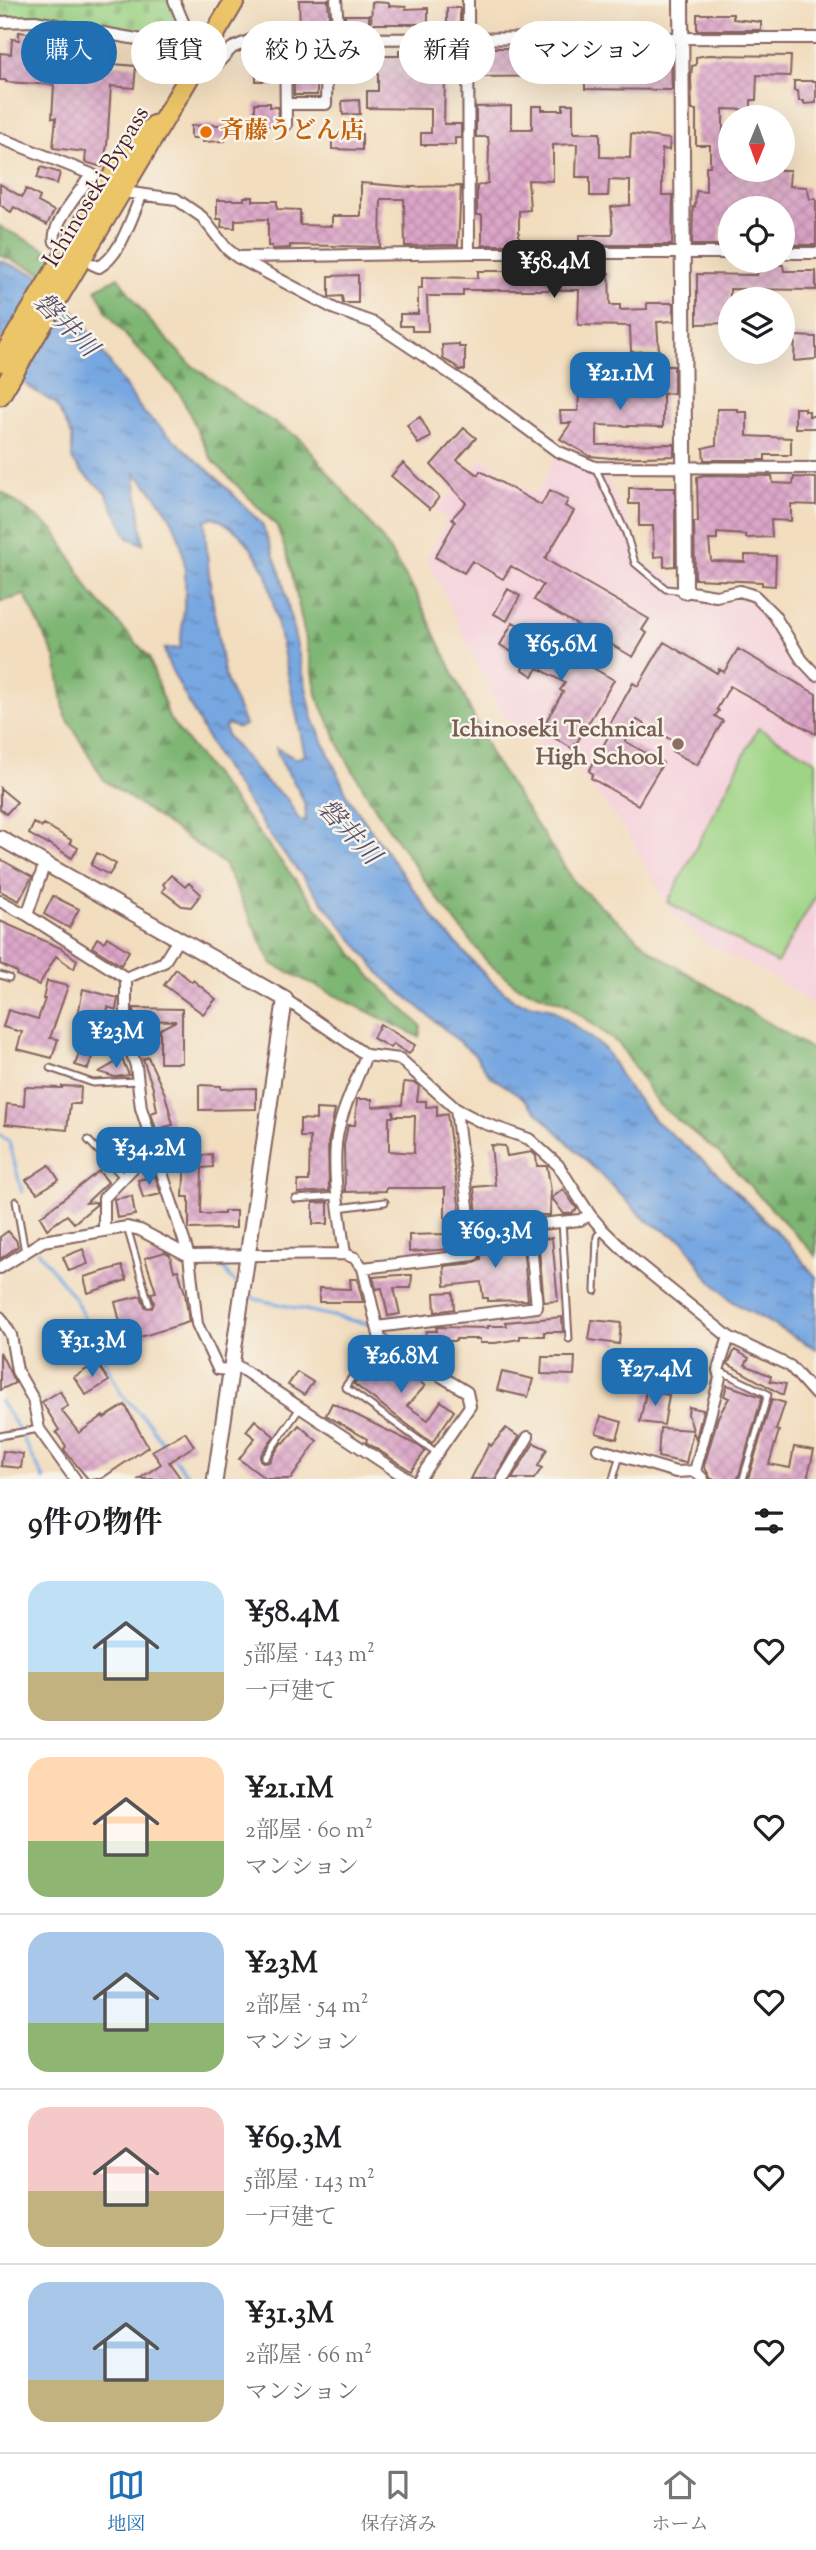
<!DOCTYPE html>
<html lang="ja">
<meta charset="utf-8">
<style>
:root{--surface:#fff;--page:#f6f6f6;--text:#202124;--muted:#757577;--line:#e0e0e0;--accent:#1f6fb2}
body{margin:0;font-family:"Sorts Mill Goudy","Noto Serif JP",serif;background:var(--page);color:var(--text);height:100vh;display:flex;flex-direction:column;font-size:26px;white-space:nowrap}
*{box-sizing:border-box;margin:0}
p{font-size:23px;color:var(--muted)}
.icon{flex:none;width:38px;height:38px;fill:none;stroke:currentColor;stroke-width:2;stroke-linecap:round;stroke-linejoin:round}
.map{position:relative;height:1479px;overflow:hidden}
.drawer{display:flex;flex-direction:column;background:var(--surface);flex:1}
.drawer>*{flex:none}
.guide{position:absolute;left:21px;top:21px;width:775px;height:63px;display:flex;gap:14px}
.needle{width:46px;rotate:181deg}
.buttons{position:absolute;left:718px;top:105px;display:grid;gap:14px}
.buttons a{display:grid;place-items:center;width:77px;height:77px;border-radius:50%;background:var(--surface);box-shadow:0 7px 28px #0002;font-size:35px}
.price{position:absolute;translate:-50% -60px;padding:0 16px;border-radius:14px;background:var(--accent);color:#fff;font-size:23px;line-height:46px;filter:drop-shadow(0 2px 4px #0008)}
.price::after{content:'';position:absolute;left:50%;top:42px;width:21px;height:16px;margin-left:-10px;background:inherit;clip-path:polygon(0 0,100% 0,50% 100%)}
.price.on{background:#222;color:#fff}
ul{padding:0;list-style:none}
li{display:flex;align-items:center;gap:21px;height:175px;padding:0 28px}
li+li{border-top:2px solid var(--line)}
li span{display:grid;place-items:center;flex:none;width:196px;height:140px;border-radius:21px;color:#555}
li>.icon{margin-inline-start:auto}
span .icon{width:84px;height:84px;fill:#fffc;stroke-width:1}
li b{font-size:30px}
h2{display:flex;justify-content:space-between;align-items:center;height:84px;padding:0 28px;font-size:30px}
.chip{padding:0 24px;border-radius:32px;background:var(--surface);box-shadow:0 7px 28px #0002;font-size:24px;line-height:63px}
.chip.on{background:var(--accent);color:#fff}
.tabs{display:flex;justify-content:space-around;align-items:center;height:98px;border-top:2px solid var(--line);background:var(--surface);font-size:19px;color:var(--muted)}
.tabs a{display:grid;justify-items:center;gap:4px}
.tabs .on{color:var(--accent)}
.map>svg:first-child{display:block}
.built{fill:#f5cfdb}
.forest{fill:url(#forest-firs);stroke:#646a4f;stroke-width:2}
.cemetery{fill:url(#cemetery-stones);stroke:#747a58;stroke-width:2}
.garden{fill:#9ed486;stroke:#747a58;stroke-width:2}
.water{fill:url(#water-ripples);stroke:#606386;stroke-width:2;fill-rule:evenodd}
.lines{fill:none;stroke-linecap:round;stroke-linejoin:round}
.stream{stroke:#77a7e1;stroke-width:3.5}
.building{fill:url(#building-cross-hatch);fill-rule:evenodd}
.service-casing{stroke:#85625e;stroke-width:9}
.minor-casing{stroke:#85625e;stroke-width:14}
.tertiary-casing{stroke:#85625e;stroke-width:18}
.trunk-casing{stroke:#85625e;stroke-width:23}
.service{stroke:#fff;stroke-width:5}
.minor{stroke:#fff;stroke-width:10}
.tertiary{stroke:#fff;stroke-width:14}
.trunk{stroke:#edc569;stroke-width:19}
.food-dot{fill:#e8710a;stroke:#f7f3e8;stroke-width:2.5}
.education-dot{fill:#8d6e63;stroke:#f7f3e8;stroke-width:2.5}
.labels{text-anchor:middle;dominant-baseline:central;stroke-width:5;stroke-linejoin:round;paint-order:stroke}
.food-label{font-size:24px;font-weight:bold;fill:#c56008;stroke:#f7f3e8;text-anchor:start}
.street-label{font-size:24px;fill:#4a1f2b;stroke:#f7f3e8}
.education-label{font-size:24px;font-weight:bold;fill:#785e54;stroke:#f7f3e8;text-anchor:end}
.water-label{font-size:26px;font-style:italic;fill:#5a4f6b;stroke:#f7f3e8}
</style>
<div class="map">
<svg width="816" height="1479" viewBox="0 0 816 1479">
<defs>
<pattern id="forest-firs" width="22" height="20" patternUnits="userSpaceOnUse" patternTransform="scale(1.75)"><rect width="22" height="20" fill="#7eb673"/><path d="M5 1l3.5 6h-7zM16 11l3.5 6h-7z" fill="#69935f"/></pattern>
<pattern id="cemetery-stones" width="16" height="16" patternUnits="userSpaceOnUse" patternTransform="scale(1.75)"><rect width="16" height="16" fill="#9ed486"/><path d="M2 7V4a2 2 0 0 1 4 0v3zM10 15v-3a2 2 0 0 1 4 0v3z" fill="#8ab674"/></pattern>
<pattern id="water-ripples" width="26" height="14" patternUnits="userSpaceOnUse" patternTransform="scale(1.75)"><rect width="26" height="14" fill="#77a7e1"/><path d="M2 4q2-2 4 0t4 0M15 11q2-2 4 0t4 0" fill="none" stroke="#6487b7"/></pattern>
<pattern id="building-cross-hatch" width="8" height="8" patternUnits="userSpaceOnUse" patternTransform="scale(1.75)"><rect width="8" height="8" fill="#dba6c8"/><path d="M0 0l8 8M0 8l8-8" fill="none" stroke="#bd8eac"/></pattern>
</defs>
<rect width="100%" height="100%" fill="#f7f3e8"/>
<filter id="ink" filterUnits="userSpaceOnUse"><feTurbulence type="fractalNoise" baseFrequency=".0143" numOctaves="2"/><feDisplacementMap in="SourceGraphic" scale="14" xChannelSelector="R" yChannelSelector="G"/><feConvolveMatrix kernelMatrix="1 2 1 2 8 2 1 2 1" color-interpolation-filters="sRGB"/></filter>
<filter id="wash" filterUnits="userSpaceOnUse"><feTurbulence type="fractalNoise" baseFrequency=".00686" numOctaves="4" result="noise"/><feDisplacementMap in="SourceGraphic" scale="28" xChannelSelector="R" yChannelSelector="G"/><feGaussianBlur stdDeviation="1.57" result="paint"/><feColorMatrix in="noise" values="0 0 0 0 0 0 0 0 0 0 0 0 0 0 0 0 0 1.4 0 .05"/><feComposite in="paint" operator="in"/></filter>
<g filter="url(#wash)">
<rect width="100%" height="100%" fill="#f2ddbe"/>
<path class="built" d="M555 456 604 474 630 523 639 559 678 582 684 597 713 603 747 599 766 614 777 635 816 682V1008L775 978 706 943 675 917 624 828 582 776 500 712 427 558 447 522 436 508 469 477 482 458 534 496 544 481Z"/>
<path class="forest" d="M0 226 4 229 63 258 44 273 0 255Z
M118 277 147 318 190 364 251 408 301 439 383 540 418 597 493 759 576 884 653 952 816 1052V1256L720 1154 659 1105 620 1045 566 1004 517 986 488 963 431 890 377 811 345 757 318 698 290 564 277 526 212 460 180 394 127 337 107 312 96 289Z
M2 492 55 531 92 594 149 657 169 718 372 978 421 1026 419 1037 272 964 224 864 104 780 65 715 56 659 25 595 0 602V493Z"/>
<path class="cemetery" d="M0 0H170L181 28 178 41 42 17H0Z"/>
<path class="garden" d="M758 728 816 761V896L777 963 668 902Z"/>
<path class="water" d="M0 261 54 281 143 412 219 480 262 524 282 578 313 719 349 799 439 925 489 979 515 1001 552 1009 605 1049 626 1085 655 1121 711 1167 788 1243 816 1277V1349L733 1302 707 1277 684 1241 647 1221 521 1096 490 1076 475 1055 382 976 274 841 217 757 168 663 164 649 180 648C188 571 195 531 135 473L143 544 128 538 106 493 82 472 72 460V436L56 404 27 386 8 358 0 332ZM213 517C240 528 253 549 267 574L305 755 296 759 276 748C281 772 311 795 305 821L299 820 287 799 265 781 227 736 225 728 227 724 239 728 245 725C240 711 233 698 228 685 222 670 221 653 218 637 212 598 206 560 205 520Z"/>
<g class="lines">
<path class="stream" d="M0 1135 9 1142 22 1192
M38 1251 75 1299 121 1394 150 1424 165 1448
M195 1262H220L230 1278 238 1285
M247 1292 255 1299 369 1324
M0 1401 16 1425 44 1479
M172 1456 191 1479"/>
</g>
<g id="blocks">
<path class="building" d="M299 0H328L330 31H300Z
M372 2 389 3V6L406 7V9L428 8V31H418V24H371Z
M447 8H460V31H450V24H447Z
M697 14H733V19L761 22V30H697Z
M345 15H369V31H346Z
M19 32 43 35 41 66 90 71 92 41 112 43 111 50H115L113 64 136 66 134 88 111 86 107 146 102 167 85 162 86 152 53 148 56 118H52L54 85 6 82V80H0V53L11 54 12 39 19 40Z
M293 47H317V95H294Z
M406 47H428V52H446L447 63 460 62V75H445L444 124H461V138H455V145H421V133H431V109L367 108V91H378V69H368V56H399V50H406Z
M490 48H574V61L671 60 672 90 585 89V76L476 77V49Z
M708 55 791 56 790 76 757 75 756 100H751V110L723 109V138H730V170H790L789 186 807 187 810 199H816V245H782V208H730V227L721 226 720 245H692L693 207H695L696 191 706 192V166H710V145H696V110H692L691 78 692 66 696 65V57Z
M277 59 278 81H256V60Z
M794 81H816V103L804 104V101H799L798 91H794Z
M359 100 360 114 343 115 342 101Z
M255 103H270V107H278V126H259V122H256L255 116Z
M563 104H573V133H600V157L630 158 631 134 670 139 669 150 662 149V195H673L672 245H579V235H611L613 232 611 207 630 205V181L609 180 608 196H590V177H576L577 144 553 145V181L528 180 530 210 519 211V245H482V215H477V186L488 183 489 146 488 137H476V107L511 106V129H532V106H542V110H563Z
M206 125H226L225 141 202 142V138H191V126Z
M351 133 362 134V150L332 149V139L351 138Z
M41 167 60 173 57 184 37 178Z
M361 183 410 187 461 186 458 245 405 246 404 199H381L380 247 290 245V248L272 249V246H268V219L235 220V228L221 227 222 219H217V200H244V197H253V201H277V209L300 210V225L332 226V216H361Z
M0 184 22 197 26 189 40 197 38 202 54 211 47 225 14 207 11 212 0 205Z
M529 264H539V270H584V274L609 273 610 305H620V310L647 309V303H673L674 321 657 322 659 351 631 352 630 326 578 325 579 290H463V296H427L428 331H412V326H400V314H418V288H422V277L478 278V271H529Z
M761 265H783L784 271H816V290L730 289V323L697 324V274L757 275 758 272H761Z
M358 275V303H343L342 296 329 297V276Z
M795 336 816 337V359L794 361Z
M459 344V347H465V370H459L455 365 443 359 442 345Z
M655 366H674V393L663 394V427L597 425V445L674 444V456L611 458 590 456 560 439 571 423H561L560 411H578L580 377H628V372H655Z
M795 408H805V411H809V416H816V428H795Z
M717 409H738V412H747V436L791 438V455H765V460H704L703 448 716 445Z
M420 417 431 437 418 444 407 425Z
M464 428 476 438 457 460 478 475 480 471 541 505 550 490 568 500 565 506 574 511 545 559 649 619 642 630 647 633 633 657 534 600 543 585 511 566 503 579 472 561 464 573 435 557 455 522 452 518 466 503 431 465Z
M403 463 439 497 430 509 391 476Z
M704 475 772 476 773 483 793 484 794 477 816 478V505L791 504V521L771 520 772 537 746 538V535L717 533V540H709L711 561 745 562V555L776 556 775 586 762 585V582L695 579 694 522H698L697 477Z
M629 488H675V566L664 567V556L654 557 653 526H639V504H629Z
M508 589 520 596 507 621 494 614Z
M513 622 614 680 573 749 541 730 563 692 560 690 565 683 538 668 533 676 522 669 527 661 500 645Z
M664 642 717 673 719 669 724 672 738 649 816 694V734L730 686 717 709 719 711 715 716 723 721 697 765 672 751 676 743 637 720 625 741 663 763 638 805 591 778 593 774 589 771 608 737 604 735 633 683 638 686Z
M0 788 17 802 6 814 0 809Z
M34 823 42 827 44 824 71 840 70 843 78 848 72 858 48 843 47 844 29 834Z
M97 853 116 864 109 875 91 865Z
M0 859 32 877 19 901 0 891Z
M171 875 185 887 189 883 201 894 191 907 182 906 162 891 165 887 163 884Z
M53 896 79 909 69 928 44 914Z
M0 921 61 948 77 960 74 969 56 956 39 985 16 975 17 972 0 964Z
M107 937 129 951 121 965 92 947 97 938 104 942Z
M176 969 192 982 193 980 216 999 203 1014 164 985Z
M47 981 68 986 50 1038 58 1039 52 1058 17 1049 22 1032 3 1027 8 1010 38 1019 45 999H43Z
M83 989 118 998 116 1010 108 1007 101 1043 97 1042 88 1069 75 1065 84 1038 74 1036Z
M134 1008 182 1009V1063H160V1029L176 1021 134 1020Z
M380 1024 415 1045 409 1054 393 1044 391 1048 373 1038Z
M148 1057 165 1094 173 1125 164 1127 166 1133 158 1135 151 1113 157 1111 153 1088 143 1059Z
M122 1059 129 1075 115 1077 99 1072Z
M404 1082 415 1083 419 1086 417 1101H426V1107L437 1106V1116L447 1114 465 1248 409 1252V1235L445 1234V1188H386V1191L345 1192 344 1145 348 1125H355L357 1099H372V1107L402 1105ZM393 1111 394 1116H415L414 1153 389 1151V1117H393Z
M199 1085 221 1086V1089L256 1088V1109L199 1110Z
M62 1086 81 1087 80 1104H70L67 1130 5 1124 7 1104 24 1106 25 1087 62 1088Z
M316 1109 335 1110 328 1143 329 1191 298 1193V1181H309L310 1137H300V1119L316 1120Z
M491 1145 505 1146 507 1156 532 1152 536 1156 537 1166H547L551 1191 550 1215H529L478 1222 474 1187 495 1185Z
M212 1154 213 1167 202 1168 201 1214H224V1211H236V1228L189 1229V1197H183L185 1158Z
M49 1165 59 1180 37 1193 26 1180Z
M99 1171 108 1182 86 1203 96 1202V1205L74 1223 67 1215 47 1229 40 1217Z
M155 1176 161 1194 143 1198 138 1180Z
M563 1189 577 1209 572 1213 564 1214 552 1198Z
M132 1196 135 1215 117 1218 114 1199Z
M328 1202V1224H313V1203Z
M8 1231 16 1240 18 1246 0 1259V1237Z
M522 1234 528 1300 488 1301V1298H483L481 1282 445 1286 444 1266 475 1263 481 1259 480 1238Z
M552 1238 558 1301 544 1302 538 1239Z
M83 1249 88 1264 69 1271 63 1257Z
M165 1252 170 1255 174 1271 178 1270 185 1293 189 1322 124 1342 118 1323 120 1322 115 1302 141 1296 145 1307 152 1308 154 1303 151 1293 156 1292 145 1258Z
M122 1266 127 1280 88 1293 84 1277Z
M400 1275H412L411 1288H394L400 1314 388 1316 382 1288 376 1289 373 1277Z
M350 1279H357L363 1302H319V1288L351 1289Z
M453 1292 454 1309 435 1312 434 1293Z
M562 1317 563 1332H544V1336H520V1339L495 1343H480V1339H456V1341H425L426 1331H437L436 1327 488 1328V1326H507L506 1322Z
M592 1320 621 1323 619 1344 589 1340Z
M382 1349 425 1386 407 1406 428 1420 441 1401 454 1411 432 1443 354 1384Z
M735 1350 749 1358 745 1365 771 1376 770 1381 786 1384 783 1395 728 1364Z
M0 1352 15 1383 0 1390Z
M542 1357H575L574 1375 541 1374Z
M97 1363 109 1381 86 1395 74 1377Z
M297 1372 313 1382 304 1395 288 1385Z
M502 1372 533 1379 528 1397 497 1390Z
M727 1385 762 1397 738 1479H711L704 1466 718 1417 729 1398 724 1396Z
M60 1391 68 1406 61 1410 79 1433 103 1416 104 1418 125 1405 148 1447 101 1479H88L64 1450 66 1446 56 1432 59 1430 42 1402Z
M646 1391 669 1395 664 1425 640 1422Z
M772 1399 785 1403 776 1430 779 1431 769 1464 790 1468 794 1447 814 1450 807 1479H748Z
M332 1403 419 1446 425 1451 424 1453 411 1471 366 1442 367 1439 326 1415Z
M689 1407 703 1410 696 1439 693 1431 686 1463 658 1457 660 1428 693 1430 688 1414Z
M601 1416 622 1422 617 1439 596 1433Z
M255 1420 274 1436 260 1456V1460L264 1463 269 1462 282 1442 284 1443 299 1425 317 1441 291 1479H266L239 1459 255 1438 246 1431Z
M506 1428 519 1437 495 1479H471L489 1444 491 1446Z
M185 1432 194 1446 169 1462 181 1479H139L161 1464 152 1451Z
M534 1443 547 1449 538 1466 542 1468 534 1479H512Z
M3 1451 23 1454 21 1468 1 1466Z"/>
</g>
</g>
<g filter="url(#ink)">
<use href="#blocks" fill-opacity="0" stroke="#85625e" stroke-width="2"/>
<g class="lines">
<g class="service-casing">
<path id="service" d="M595 467 626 533 635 563 666 589 685 591
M0 975 9 978
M50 1068 93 1083 138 1081
M88 1140 123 1177
M295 1199 338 1196
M16 1201 25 1252
M338 1208 385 1202
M562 1221 569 1339
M127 1227 149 1304
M595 1291 597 1236 603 1230
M380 1339 345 1387 437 1453
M718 1370 768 1394 743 1479
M0 1436 39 1429
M265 1458 300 1408
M613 1479 620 1455"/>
</g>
<g class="minor-casing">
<path id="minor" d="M174 0 186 29 182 47
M336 0 339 39
M468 0 469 253
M0 22 35 21 182 47 216 65 232 48 253 39 816 38
M285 39 286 125
M286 104H326L327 39
M0 138 91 174 123 192 176 199 202 217 227 249 237 257 335 309 374 323 466 384 557 451 595 467 816 468
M55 242C50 224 82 191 91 174
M782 253H816
M239 257 469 253H730
M92 264 99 267C121 255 131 218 141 196
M685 591 716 596 740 591 755 596 774 615 802 660 816 675
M0 901 27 915 126 978
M27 915 45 863
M179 938 164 962 126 978V1036L136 1066 141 1108 189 1256 197 1324 218 1369 230 1370
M285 999 366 1055C356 1083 339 1114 336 1144 333 1180 340 1218 345 1254L355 1258 363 1268 380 1339 467 1392 470 1406 419 1479
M366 1055 400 1059 456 1109 481 1122 529 1139 558 1165 590 1215 603 1230 636 1262 729 1337 718 1370 720 1378 695 1471 703 1479
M104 1230V1198L153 1147
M470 1231 580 1220 590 1215
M0 1268 43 1241 127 1227 140 1230 189 1256 345 1254
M363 1268 474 1255 456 1109
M0 1317 11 1335 17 1371 33 1399 39 1429 75 1479
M377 1327 537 1307 529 1223
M729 1337 790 1366 816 1395
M231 1362 408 1479
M598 1449 676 1472 695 1471
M503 1479 528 1437"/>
</g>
<g class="tertiary-casing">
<path id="tertiary" d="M681 0 685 591
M0 838 285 999 215 1479"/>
</g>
<g class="trunk-casing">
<path id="trunk" d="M0 362 108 183 136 144 155 125
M0 395 235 0"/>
</g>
<use href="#service" class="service"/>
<use href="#minor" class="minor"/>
<use href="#tertiary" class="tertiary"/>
<use href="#trunk" class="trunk"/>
</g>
</g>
<circle class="food-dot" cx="206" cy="132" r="7"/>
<circle class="education-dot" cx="678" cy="744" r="7"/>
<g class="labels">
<g class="food-label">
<text x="220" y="132">斉藤うどん店</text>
</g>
<g class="street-label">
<text transform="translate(97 187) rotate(-59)">Ichinoseki Bypass</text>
</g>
<g class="education-label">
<text x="664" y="730">Ichinoseki Technical<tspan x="664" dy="28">High School</tspan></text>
</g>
<g class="water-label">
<text transform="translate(65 326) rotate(45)">磐井川</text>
<text transform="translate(348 833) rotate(47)">磐井川</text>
</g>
</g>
</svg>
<div class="buttons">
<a><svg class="needle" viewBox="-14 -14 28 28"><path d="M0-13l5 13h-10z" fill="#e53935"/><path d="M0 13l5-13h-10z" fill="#757577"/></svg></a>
<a><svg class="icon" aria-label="locate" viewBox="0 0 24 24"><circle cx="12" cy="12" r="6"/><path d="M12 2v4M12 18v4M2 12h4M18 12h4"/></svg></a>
<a><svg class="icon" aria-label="layers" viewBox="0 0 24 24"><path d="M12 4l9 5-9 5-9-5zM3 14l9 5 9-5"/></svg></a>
</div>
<b class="price on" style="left:554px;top:300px">¥58.4M</b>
<b class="price" style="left:620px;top:412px">¥21.1M</b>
<b class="price" style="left:561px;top:683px">¥65.6M</b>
<b class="price" style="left:116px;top:1070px">¥23M</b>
<b class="price" style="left:149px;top:1187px">¥34.2M</b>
<b class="price" style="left:495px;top:1270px">¥69.3M</b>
<b class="price" style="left:92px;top:1379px">¥31.3M</b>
<b class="price" style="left:401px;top:1395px">¥26.8M</b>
<b class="price" style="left:655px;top:1408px">¥27.4M</b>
<div class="guide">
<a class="chip on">購入</a>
<a class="chip">賃貸</a>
<a class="chip">絞り込み</a>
<a class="chip">新着</a>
<a class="chip">マンション</a>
</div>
</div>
<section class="drawer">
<h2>9件の物件<svg class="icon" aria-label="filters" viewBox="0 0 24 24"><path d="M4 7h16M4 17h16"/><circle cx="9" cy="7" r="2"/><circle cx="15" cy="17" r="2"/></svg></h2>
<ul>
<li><span style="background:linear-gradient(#bfe0f5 65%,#c2b280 0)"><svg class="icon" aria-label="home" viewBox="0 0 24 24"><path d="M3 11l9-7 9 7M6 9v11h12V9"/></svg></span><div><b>¥58.4M</b><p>5部屋 · 143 m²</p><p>一戸建て</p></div><svg class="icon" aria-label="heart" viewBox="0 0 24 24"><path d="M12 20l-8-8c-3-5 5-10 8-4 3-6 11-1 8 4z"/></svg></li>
<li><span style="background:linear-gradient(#ffd9b3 60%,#8fb573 0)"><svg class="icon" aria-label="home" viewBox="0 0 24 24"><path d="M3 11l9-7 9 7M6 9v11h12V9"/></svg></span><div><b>¥21.1M</b><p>2部屋 · 60 m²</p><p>マンション</p></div><svg class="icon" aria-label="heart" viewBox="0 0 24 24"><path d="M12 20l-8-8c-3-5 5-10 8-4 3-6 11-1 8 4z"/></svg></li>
<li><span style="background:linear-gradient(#a9c7e8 65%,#8fb573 0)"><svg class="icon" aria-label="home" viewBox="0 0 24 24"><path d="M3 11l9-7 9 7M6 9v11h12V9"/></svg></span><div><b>¥23M</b><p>2部屋 · 54 m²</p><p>マンション</p></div><svg class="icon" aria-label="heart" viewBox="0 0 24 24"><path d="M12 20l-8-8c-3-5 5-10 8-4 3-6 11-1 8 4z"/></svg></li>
<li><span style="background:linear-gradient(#f6c9c9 60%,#c2b280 0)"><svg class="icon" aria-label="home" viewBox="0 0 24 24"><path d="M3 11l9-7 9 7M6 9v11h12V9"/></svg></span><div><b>¥69.3M</b><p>5部屋 · 143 m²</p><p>一戸建て</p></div><svg class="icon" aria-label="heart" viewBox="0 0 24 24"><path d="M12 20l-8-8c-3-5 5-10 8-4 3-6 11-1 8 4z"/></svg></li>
<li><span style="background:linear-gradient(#a9c7e8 70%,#c2b280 0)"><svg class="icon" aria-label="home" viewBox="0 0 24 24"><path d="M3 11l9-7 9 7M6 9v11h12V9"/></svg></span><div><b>¥31.3M</b><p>2部屋 · 66 m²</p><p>マンション</p></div><svg class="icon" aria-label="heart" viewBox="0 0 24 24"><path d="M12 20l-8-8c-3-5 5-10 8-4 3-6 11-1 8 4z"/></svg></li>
</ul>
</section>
<nav class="tabs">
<a class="on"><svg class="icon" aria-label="map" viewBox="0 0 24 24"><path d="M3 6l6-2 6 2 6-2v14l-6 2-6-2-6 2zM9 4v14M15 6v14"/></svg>地図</a>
<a><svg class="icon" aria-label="saved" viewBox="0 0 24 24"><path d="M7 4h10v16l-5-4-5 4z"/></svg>保存済み</a>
<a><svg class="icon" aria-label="home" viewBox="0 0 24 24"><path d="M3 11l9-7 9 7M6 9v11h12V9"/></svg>ホーム</a>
</nav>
